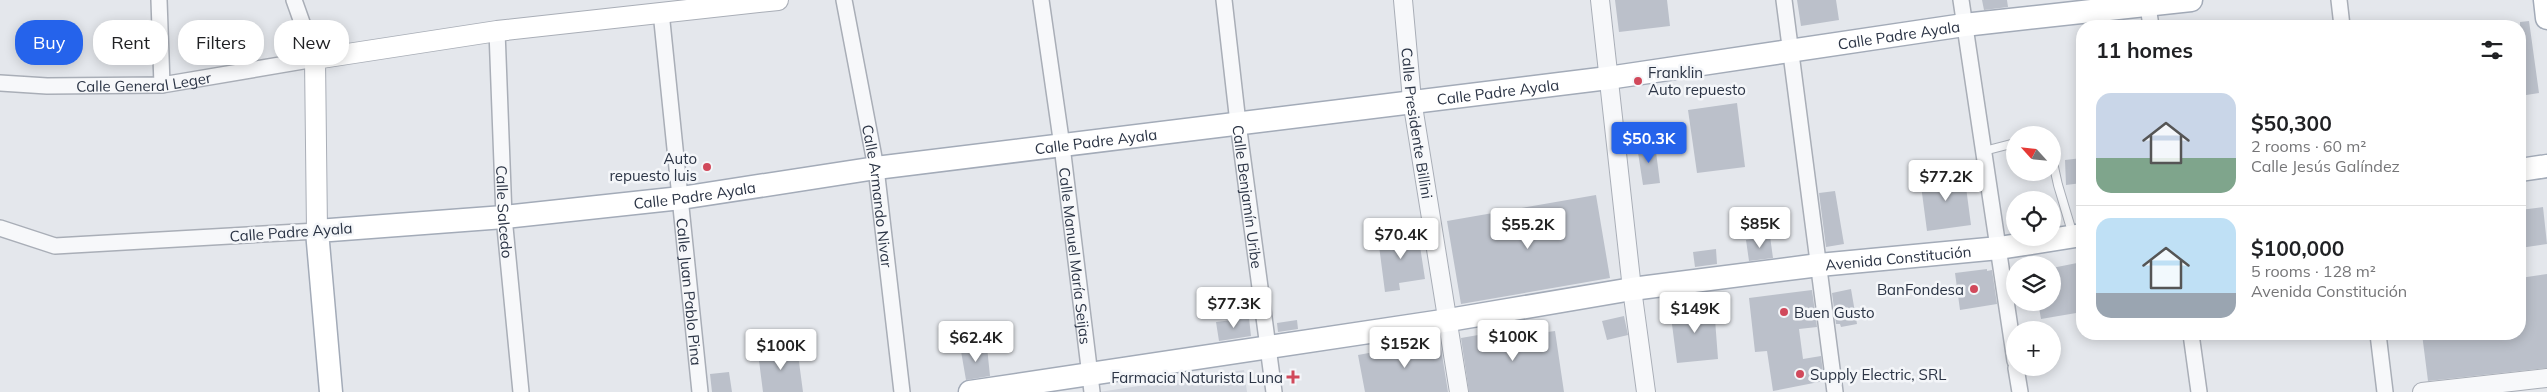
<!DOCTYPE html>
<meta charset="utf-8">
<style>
:root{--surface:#fff;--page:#f6f6f6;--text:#202124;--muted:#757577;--line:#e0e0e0;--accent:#2563eb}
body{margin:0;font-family:Mulish,sans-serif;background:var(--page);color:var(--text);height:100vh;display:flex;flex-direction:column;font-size:19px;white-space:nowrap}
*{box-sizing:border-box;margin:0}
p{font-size:16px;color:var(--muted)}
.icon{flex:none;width:28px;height:28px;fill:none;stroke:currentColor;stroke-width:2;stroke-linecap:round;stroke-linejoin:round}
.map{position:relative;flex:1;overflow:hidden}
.panel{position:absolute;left:2076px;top:20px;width:450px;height:320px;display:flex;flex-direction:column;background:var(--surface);border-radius:20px;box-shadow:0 2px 12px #0003}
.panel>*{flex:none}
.hud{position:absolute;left:15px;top:20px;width:475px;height:45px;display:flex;gap:10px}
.needle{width:32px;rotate:297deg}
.tools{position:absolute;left:2006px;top:126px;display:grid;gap:10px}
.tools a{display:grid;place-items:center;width:55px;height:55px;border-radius:50%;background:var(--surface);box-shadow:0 2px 12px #0003;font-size:25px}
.price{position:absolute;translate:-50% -42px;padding:0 11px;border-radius:5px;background:#fff;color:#222;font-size:16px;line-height:32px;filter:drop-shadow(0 1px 2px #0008)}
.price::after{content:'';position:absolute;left:50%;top:30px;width:15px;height:11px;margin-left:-8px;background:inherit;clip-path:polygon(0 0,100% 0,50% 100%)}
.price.current{background:var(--accent);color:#fff}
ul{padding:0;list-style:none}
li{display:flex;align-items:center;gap:15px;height:125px;padding:0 20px}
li+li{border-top:1px solid var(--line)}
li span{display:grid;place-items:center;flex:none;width:140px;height:100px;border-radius:15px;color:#555}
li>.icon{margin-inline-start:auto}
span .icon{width:60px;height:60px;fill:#fffc;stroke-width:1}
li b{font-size:21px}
h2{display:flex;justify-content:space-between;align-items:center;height:60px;padding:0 20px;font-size:21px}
.chip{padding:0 18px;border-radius:20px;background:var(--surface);box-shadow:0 2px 12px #0003;font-size:18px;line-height:45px}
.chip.current{background:var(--accent);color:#fff}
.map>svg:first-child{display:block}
.built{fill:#d2d6de}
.building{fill:#bbc0ca}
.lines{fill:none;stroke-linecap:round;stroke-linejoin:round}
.service-casing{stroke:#a9aeb7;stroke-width:10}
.minor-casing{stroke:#a9aeb7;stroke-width:18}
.tertiary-casing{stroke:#a9aeb7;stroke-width:20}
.secondary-casing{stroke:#a9aeb7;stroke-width:22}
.primary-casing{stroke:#a3abb8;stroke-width:25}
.service{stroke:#f7f8fa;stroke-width:8}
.minor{stroke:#f7f8fa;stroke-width:15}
.tertiary{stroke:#f7f8fa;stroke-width:18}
.secondary{stroke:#fff;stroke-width:20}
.primary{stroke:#fff;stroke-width:22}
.poi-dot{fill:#d1495b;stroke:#f4f6f9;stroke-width:2}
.labels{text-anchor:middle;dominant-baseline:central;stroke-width:5;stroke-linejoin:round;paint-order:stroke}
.street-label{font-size:15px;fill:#2b3445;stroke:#f4f6f9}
.poi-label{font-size:15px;fill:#2b3445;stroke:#f4f6f9;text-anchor:start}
</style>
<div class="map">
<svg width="2547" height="392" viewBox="0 0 2547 392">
<rect width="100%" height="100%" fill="#e4e7ec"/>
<path class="built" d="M1244 370 1247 392H1099Z"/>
<path class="building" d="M1615 0H1667L1670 26 1619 32Z
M1797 0H1836L1839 20 1801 26Z
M1982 0H2007L2008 7 1984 10Z
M2529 21 2539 93 2520 96V22Z
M1737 103 1745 167 1697 173 1688 110Z
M1655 144 1660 183 1643 185 1637 146Z
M2082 158V183L2066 185 2065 160Z
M1964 172 1971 225 1927 231 1920 178Z
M1835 191 1844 244 1826 247 1819 193Z
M1596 195 1610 278 1461 304 1447 221Z
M2543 207 2547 244 2520 248V210Z
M1418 233 1425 279 1399 283 1400 290 1385 292 1378 238Z
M1770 236 1773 258 1749 261 1746 240Z
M1716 249 1717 264 1695 267 1693 252Z
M2082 262V312L2041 319 2038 302H2052V268Z
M1987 269V271L1992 270 1997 304 1960 310 1955 273Z
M2547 274V368L2428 381 2422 334H2520V278Z
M1851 289 1857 324 1841 327 1840 324H1836L1832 293Z
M1812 290 1817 327 1799 329 1803 359 1821 356 1824 381 1773 391 1767 351 1755 352 1749 298Z
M1714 306 1718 359 1677 363 1670 309Z
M1624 316 1628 335 1607 340 1602 321Z
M1249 318 1251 336 1219 341 1216 322Z
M1297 320 1298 329 1278 332 1277 323Z
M1524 327 1526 335 1555 331 1564 392H1469L1461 338Z
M1438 340 1440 342 1448 392H1365L1358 355Z
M797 347 803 392H763L758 353Z
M987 347 990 376 966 380 961 351Z
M729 372 732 392H712L710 374Z"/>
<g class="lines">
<g class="service-casing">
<path id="service" d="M1984 151 2015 143
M2052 158 2058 185 2073 235"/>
</g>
<g class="minor-casing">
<g id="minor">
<path d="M159 0 162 85"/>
<path id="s1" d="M844 0 876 168 902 392"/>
<path id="s2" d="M1041 0 1062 146 1092 392"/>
<path id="s3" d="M1224 0 1238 123 1274 392"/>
<path d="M1784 0 1835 392"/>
<path d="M1961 0 2015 361"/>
<path d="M2147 0 2151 26"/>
<path d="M2339 0 2342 26"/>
<path id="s4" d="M661 12 700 392"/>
<path id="s5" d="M497 31 504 217 521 392"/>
<path id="s6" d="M0 83 47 86 162 85 315 59 294 0"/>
<path d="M0 228 55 246 317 231"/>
<path d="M2191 334 2199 392"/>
<path d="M2378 334 2385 392"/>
<path d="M2016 368 2020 392"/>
</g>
</g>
<g class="tertiary-casing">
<g id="tertiary">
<path id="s7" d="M1403 0 1412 100 1459 392"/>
<path d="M1600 0 1632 289 1646 392"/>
<path d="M2422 392 2547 378"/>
</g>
</g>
<g class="secondary-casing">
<path id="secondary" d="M317 231 315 59 497 31 778 0"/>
</g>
<g class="primary-casing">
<g id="primary">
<path d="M2545 0 2547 18"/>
<path d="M2520 170 2547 166"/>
<path id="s8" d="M331 392 317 231 504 217 681 198 876 168 1608 78 1964 25 2191 0"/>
<path id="s9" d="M970 392 1449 320 1632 289 1819 265 1999 248 2082 235"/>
</g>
</g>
<use href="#service" class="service"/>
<use href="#minor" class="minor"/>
<use href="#tertiary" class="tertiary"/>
<use href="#secondary" class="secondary"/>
<use href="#primary" class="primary"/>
</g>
<g class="poi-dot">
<circle cx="1638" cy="81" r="5"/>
<circle cx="707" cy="167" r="5"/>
<circle cx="1974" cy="289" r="5"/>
<circle cx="1784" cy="312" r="5"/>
<circle cx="1800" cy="374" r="5"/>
<path d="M1290.5 369.5h5v5h5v5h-5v5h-5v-5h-5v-5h5z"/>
</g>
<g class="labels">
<g class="street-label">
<text stroke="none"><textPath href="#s8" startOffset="1756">Calle Padre Ayala</textPath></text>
<text stroke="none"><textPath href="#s6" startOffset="144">Calle General Leger</textPath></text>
<text stroke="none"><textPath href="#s8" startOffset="1351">Calle Padre Ayala</textPath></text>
<text stroke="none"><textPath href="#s7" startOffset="124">Calle Presidente Billini</textPath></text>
<text stroke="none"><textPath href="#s8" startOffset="946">Calle Padre Ayala</textPath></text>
<text stroke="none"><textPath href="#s8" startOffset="541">Calle Padre Ayala</textPath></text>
<text stroke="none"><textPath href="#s1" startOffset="199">Calle Armando Nivar</textPath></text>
<text stroke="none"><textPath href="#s3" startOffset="198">Calle Benjamín Uribe</textPath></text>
<text stroke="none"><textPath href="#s5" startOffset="181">Calle Salcedo</textPath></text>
<text transform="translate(291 232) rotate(-4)">Calle Padre Ayala</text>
<text stroke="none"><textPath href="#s2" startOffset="258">Calle Manuel María Seijas</textPath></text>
<text stroke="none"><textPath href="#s9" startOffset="938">Avenida Constitución</textPath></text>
<text stroke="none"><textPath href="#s4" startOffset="281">Calle Juan Pablo Pina</textPath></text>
</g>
<g class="poi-label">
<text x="1648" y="72">Franklin<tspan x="1648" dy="17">Auto repuesto</tspan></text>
<text x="697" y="158" text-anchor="end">Auto<tspan x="697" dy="17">repuesto luis</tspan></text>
<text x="1964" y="289" text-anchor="end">BanFondesa</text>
<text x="1794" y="312">Buen Gusto</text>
<text x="1810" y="374">Supply Electric, SRL</text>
<text x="1283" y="377" text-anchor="end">Farmacia Naturista Luna</text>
</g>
</g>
</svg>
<div class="tools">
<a><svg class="needle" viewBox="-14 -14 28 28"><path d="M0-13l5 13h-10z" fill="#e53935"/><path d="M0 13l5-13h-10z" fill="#757577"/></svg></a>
<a><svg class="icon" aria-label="locate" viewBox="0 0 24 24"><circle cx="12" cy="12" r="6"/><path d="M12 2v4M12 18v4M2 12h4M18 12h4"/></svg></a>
<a><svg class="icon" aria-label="layers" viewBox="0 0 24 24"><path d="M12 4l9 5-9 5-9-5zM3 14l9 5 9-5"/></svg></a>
<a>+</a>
</div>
<b class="price current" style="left:1649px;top:164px">$50.3K</b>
<b class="price" style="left:1946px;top:202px">$77.2K</b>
<b class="price" style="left:1760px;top:249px">$85K</b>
<b class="price" style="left:1528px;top:250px">$55.2K</b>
<b class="price" style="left:1401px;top:260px">$70.4K</b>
<b class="price" style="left:1234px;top:329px">$77.3K</b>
<b class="price" style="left:1695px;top:334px">$149K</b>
<b class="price" style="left:1513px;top:362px">$100K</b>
<b class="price" style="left:976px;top:363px">$62.4K</b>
<b class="price" style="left:1405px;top:369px">$152K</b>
<b class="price" style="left:781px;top:371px">$100K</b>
<div class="hud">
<a class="chip current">Buy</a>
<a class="chip">Rent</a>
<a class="chip">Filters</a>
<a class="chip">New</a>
</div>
<section class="panel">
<h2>11 homes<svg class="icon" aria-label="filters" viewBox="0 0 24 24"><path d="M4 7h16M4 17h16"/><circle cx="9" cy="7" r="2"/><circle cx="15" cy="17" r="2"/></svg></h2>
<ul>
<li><span style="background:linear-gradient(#c9d6e8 65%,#7fa58c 0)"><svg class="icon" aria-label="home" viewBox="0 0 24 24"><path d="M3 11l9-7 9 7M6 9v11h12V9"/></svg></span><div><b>$50,300</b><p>2 rooms · 60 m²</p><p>Calle Jesús Galíndez</p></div></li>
<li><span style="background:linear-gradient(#bfe0f5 75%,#9aa5b1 0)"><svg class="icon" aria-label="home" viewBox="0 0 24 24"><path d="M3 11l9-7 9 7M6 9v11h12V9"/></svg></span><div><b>$100,000</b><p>5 rooms · 128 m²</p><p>Avenida Constitución</p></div></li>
</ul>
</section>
</div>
